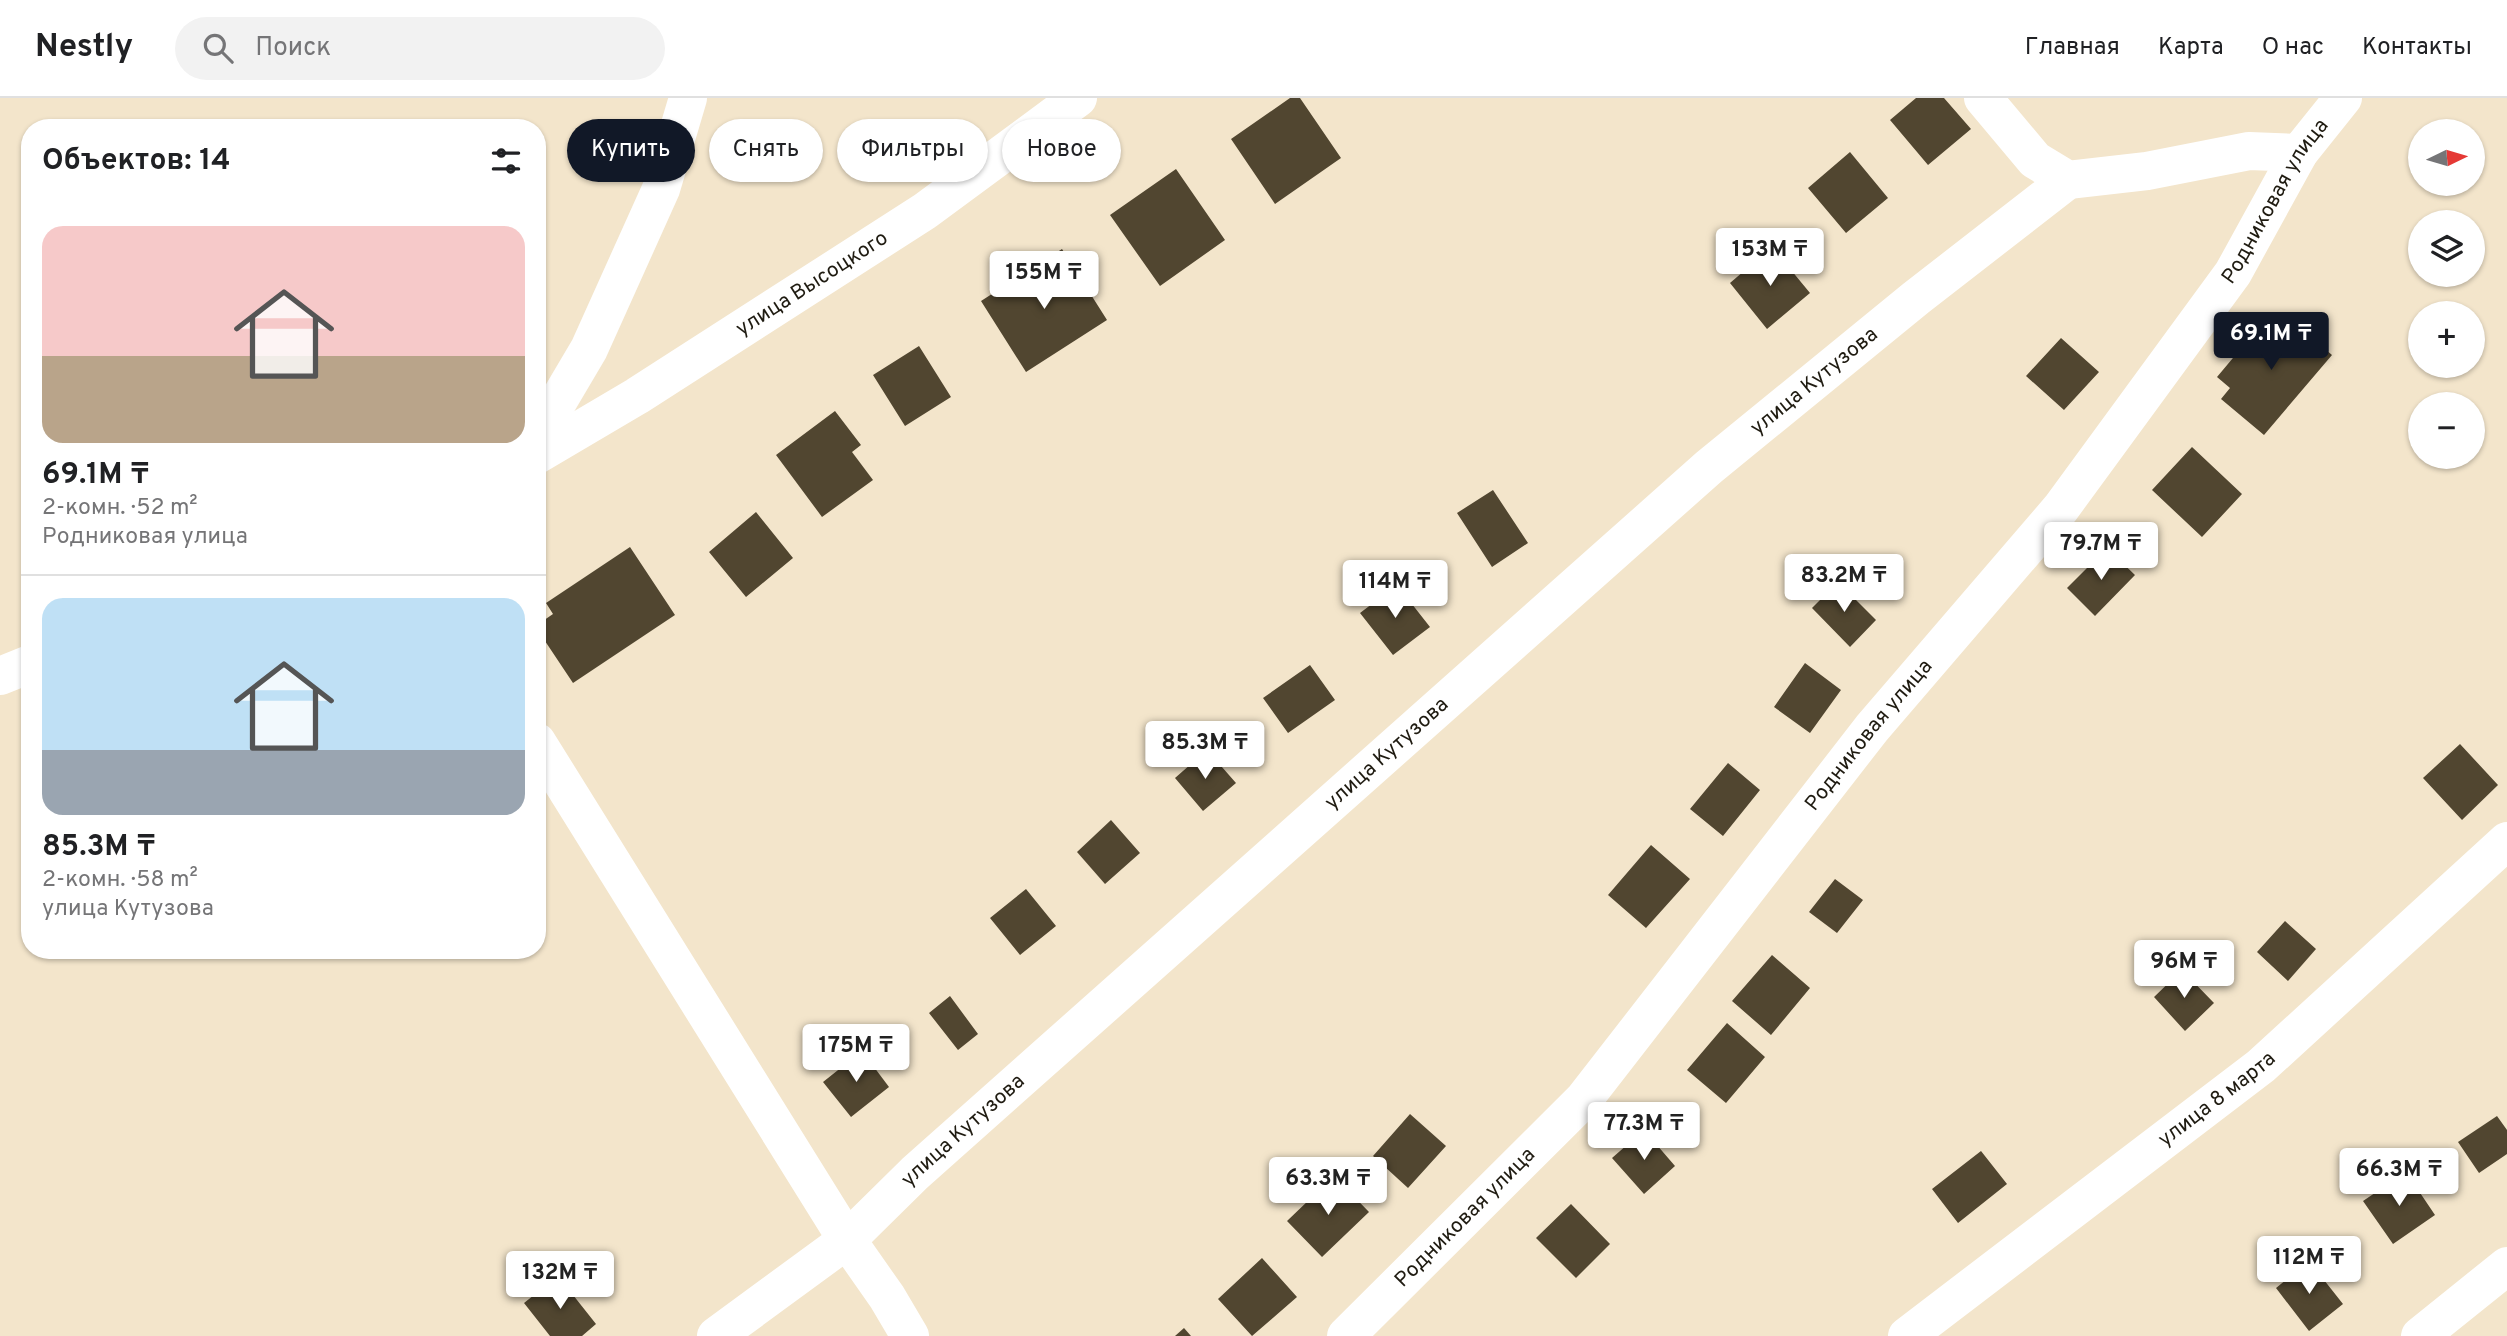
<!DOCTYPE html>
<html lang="ru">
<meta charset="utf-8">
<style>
:root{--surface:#fff;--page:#f2f2f2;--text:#202124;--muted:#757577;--line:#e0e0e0;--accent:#111827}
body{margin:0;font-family:Overpass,sans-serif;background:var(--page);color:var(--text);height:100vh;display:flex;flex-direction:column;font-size:26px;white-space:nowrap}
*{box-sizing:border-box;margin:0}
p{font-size:23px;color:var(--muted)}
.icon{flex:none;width:38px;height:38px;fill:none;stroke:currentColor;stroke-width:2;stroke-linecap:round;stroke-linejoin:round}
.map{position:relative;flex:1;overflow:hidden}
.panel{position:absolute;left:21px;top:21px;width:525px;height:840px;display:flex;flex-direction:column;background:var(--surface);border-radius:28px;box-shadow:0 2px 5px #0004}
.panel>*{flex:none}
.banner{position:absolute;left:567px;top:21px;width:665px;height:63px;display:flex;gap:14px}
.needle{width:46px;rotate:85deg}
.tools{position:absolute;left:2408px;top:21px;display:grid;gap:14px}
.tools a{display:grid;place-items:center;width:77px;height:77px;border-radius:50%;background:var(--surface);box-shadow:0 2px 5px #0004;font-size:35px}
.price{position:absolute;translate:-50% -60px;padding:0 16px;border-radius:7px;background:#fff;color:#222;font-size:23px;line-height:46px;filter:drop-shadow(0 2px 4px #0008)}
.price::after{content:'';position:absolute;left:50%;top:42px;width:21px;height:16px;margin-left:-10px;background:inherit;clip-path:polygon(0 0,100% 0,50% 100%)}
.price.on{background:var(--accent);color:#fff}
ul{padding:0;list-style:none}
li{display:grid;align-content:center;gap:14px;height:371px;padding:0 21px}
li+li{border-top:2px solid var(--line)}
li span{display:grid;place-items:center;height:217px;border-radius:21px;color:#555}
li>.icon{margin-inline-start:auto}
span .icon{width:126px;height:126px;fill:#fffc;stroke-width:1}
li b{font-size:30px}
h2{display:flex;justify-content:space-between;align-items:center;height:84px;padding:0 21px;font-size:30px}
.tag{padding:0 24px;border-radius:32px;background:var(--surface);box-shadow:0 2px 5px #0004;font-size:24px;line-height:63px}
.tag.on{background:var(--accent);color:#fff}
header{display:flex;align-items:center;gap:42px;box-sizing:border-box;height:98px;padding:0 35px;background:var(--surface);border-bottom:2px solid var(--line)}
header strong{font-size:33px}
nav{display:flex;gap:38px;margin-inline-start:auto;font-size:24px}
.search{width:490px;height:63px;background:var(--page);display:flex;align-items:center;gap:18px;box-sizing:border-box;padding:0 24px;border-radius:38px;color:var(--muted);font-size:26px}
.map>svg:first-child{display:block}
.building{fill:#514630}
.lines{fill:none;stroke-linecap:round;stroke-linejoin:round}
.minor{stroke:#fff;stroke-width:38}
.labels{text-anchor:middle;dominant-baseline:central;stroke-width:7;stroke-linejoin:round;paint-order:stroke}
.street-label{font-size:21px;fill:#1f1b11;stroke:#f3e5cb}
</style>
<header>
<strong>Nestly</strong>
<div class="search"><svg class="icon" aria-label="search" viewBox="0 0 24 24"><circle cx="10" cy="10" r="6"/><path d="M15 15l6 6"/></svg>Поиск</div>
<nav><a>Главная</a><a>Карта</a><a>О нас</a><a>Контакты</a></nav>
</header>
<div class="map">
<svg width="2507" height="1238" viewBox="0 0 2507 1238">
<rect width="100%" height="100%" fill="#f3e5cb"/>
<path class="building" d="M1290 0H1300L1341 60 1275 106 1231 41Z
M1916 0H1944L1971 31 1928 67 1890 22Z
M1850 54 1888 100 1846 135 1808 90Z
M1176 71 1225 142 1160 188 1110 117Z
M1772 149 1810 195 1767 231 1730 185Z
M1062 151 1107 222 1026 274 981 203Z
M2269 217 2283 228 2289 220 2332 257 2264 337 2221 301 2230 290 2217 279Z
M2061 240 2099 274 2064 312 2026 278Z
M919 248 951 299 905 328 873 277Z
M835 313 861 347 852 354 873 382 822 419 776 357Z
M2192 349 2242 396 2202 439 2152 392Z
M1493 392 1528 445 1492 469 1457 415Z
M756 414 793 460 746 499 709 454Z
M630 449 675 517 573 585 537 531V527L553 516 546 505Z
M2107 450 2135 477 2095 518 2067 490Z
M1838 484 1876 522 1850 549 1812 510Z
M1397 487 1430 529 1393 557 1360 515Z
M1805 565 1841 592 1810 635 1774 609Z
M1310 567 1335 602 1288 635 1263 600Z
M2460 646 2498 687 2462 722 2423 680Z
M1207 652 1236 685 1203 713 1175 680Z
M1728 665 1760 692 1723 738 1690 711Z
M1111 722 1140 755 1105 786 1077 754Z
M1651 747 1690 781 1646 830 1608 797Z
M1835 781 1863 802 1837 835 1809 814Z
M1026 791 1056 828 1020 857 990 820Z
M2285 823 2316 851 2288 883 2257 854Z
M1772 857 1810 890 1771 937 1732 903Z
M2182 872 2214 905 2185 933 2154 899Z
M950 898 978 936 958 952 929 915Z
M1727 925 1765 959 1726 1005 1687 972Z
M862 953 889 989 851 1019 823 984Z
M1410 1016 1446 1048 1408 1090 1373 1058Z
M2497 1018 2507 1032V1056L2479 1075 2458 1044Z
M1644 1032 1675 1068 1644 1096 1612 1060Z
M1981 1053 2007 1086 1958 1125 1932 1091Z
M2406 1074 2435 1117 2393 1146 2363 1103Z
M1334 1078 1369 1114 1322 1159 1287 1123Z
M1571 1106 1610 1146 1576 1180 1536 1140Z
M1262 1160 1297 1199 1252 1238 1218 1201Z
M2309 1163 2343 1206 2309 1233 2276 1190Z
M558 1178 596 1226 582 1238H550L524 1205Z
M1184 1230 1191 1238H1175Z"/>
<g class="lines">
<g class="minor">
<path d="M1983 0 2035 62 2068 82 2147 73 2249 53 2299 55"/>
<path d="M537 339 589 251 661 91 688 0"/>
<path id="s1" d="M537 357 637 298 925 113 1078 0"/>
<path d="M0 578 30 566"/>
<path d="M537 644 847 1142 887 1199 910 1238"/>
<path id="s2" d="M716 1238 847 1142 915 1075 1709 369 1916 200 2068 82"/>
<path id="s3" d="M1346 1238 1584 1001 1872 630 2061 410 2233 175 2299 55 2343 0"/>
<path id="s4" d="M1907 1238 2261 968 2507 743"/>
<path d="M2420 1238 2507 1168"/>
</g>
</g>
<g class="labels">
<g class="street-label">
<text stroke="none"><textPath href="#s3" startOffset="1470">Родниковая улица</textPath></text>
<text stroke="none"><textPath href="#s1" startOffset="324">улица Высоцкого</textPath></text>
<text stroke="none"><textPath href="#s2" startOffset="1456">улица Кутузова</textPath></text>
<text stroke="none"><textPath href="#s3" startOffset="798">Родниковая улица</textPath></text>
<text stroke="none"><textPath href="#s2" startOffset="889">улица Кутузова</textPath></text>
<text stroke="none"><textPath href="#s4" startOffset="390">улица 8 марта</textPath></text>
<text stroke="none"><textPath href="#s2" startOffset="322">улица Кутузова</textPath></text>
<text stroke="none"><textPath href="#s3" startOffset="168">Родниковая улица</textPath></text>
</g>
</g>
</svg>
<div class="tools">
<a><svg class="needle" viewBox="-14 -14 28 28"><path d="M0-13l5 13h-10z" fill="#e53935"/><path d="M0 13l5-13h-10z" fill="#757577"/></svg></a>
<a><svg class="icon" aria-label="layers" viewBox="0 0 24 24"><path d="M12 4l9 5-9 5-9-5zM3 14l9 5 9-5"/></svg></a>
<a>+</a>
<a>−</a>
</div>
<b class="price" style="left:1770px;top:190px">153M ₸</b>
<b class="price" style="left:1044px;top:213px">155M ₸</b>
<b class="price on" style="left:2271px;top:274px">69.1M ₸</b>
<b class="price" style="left:2101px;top:484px">79.7M ₸</b>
<b class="price" style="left:1844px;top:516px">83.2M ₸</b>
<b class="price" style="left:1395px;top:522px">114M ₸</b>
<b class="price" style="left:1205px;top:683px">85.3M ₸</b>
<b class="price" style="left:2184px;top:902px">96M ₸</b>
<b class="price" style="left:856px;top:986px">175M ₸</b>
<b class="price" style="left:1644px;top:1064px">77.3M ₸</b>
<b class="price" style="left:2399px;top:1110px">66.3M ₸</b>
<b class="price" style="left:1328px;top:1119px">63.3M ₸</b>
<b class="price" style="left:2309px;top:1198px">112M ₸</b>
<b class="price" style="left:560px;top:1213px">132M ₸</b>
<div class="banner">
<a class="tag on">Купить</a>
<a class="tag">Снять</a>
<a class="tag">Фильтры</a>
<a class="tag">Новое</a>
</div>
<section class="panel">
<h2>Объектов: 14<svg class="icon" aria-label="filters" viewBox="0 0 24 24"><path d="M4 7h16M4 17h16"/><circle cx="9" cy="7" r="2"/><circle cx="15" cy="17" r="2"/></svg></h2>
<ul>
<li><span style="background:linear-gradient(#f6c9c9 60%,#b9a48a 0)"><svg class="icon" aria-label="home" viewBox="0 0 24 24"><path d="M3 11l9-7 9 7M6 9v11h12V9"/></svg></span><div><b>69.1M ₸</b><p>2-комн. · 52 m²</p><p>Родниковая улица</p></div></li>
<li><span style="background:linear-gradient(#bfe0f5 70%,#9aa5b1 0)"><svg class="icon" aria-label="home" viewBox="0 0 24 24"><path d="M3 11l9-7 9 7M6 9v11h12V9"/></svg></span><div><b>85.3M ₸</b><p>2-комн. · 58 m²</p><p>улица Кутузова</p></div></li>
</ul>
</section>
</div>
